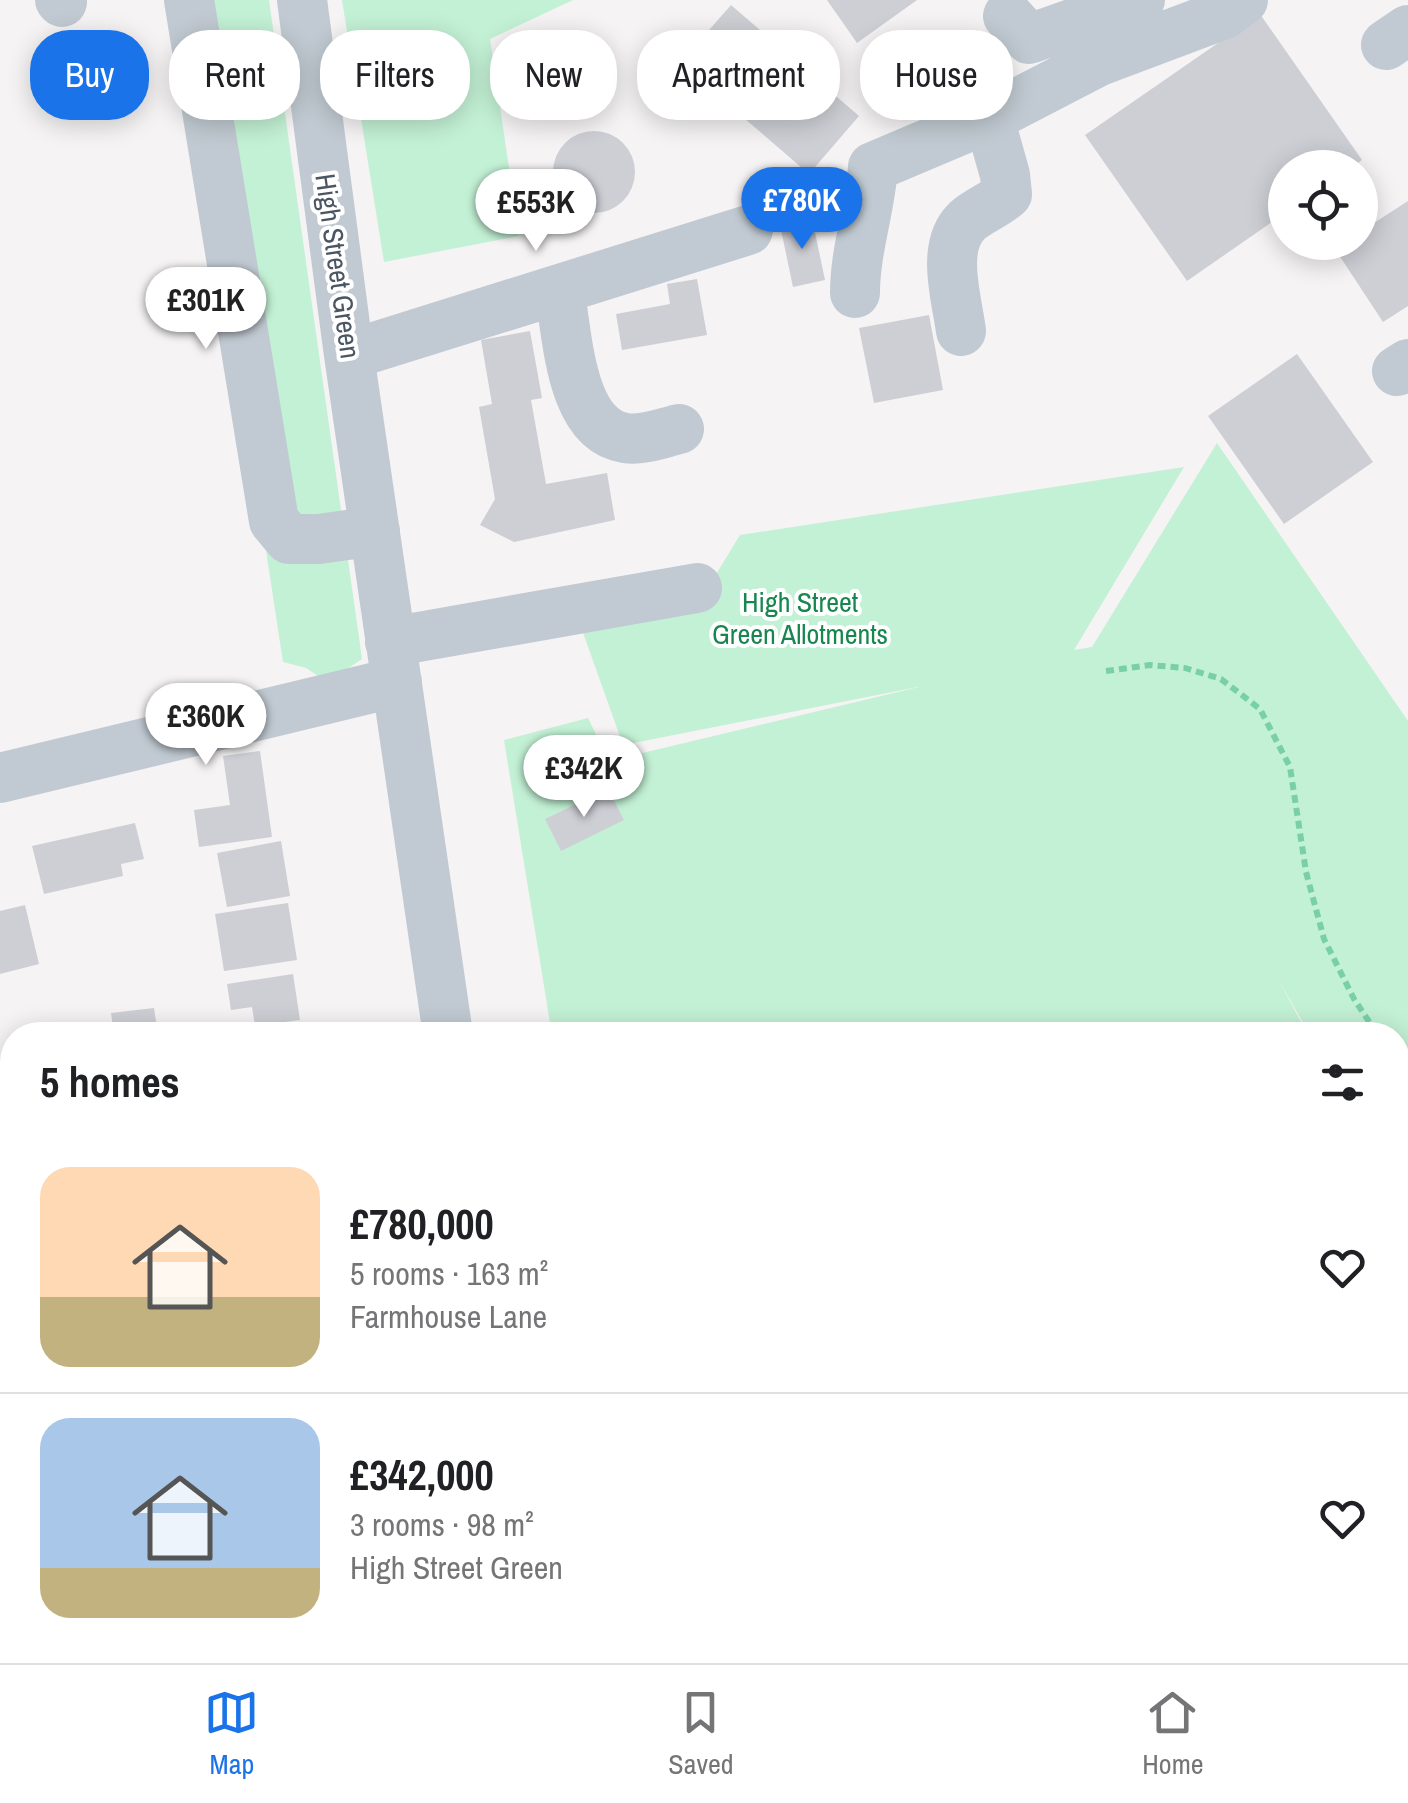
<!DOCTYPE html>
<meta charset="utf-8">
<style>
:root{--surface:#fff;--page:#f6f6f6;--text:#202124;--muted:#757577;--line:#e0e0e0;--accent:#1a73e8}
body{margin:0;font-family:"Archivo Narrow",sans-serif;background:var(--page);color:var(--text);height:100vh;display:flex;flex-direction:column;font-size:38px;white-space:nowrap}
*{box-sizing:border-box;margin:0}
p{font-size:32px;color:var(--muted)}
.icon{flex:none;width:55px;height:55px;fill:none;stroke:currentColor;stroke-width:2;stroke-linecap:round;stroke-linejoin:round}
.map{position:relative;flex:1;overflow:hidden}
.details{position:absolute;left:0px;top:1022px;width:1410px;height:642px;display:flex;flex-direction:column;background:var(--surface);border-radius:40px 40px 0 0;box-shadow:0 5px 25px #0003}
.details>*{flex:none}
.guide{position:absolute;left:30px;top:30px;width:1350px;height:90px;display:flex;gap:20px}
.tools{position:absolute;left:1268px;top:150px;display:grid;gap:20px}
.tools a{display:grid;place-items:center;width:110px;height:110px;border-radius:50%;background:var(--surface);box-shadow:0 5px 25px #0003;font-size:50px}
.price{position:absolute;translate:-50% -85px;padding:0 22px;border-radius:35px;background:#fff;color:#222;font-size:32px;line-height:65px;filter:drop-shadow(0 2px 5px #0008)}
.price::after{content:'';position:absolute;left:50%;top:60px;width:30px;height:22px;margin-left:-15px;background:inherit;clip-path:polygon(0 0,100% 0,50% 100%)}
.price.on{background:var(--accent);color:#fff}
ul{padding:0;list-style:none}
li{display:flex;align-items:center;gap:30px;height:250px;padding:0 40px}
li+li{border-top:2px solid var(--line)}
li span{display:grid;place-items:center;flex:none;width:280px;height:200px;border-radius:30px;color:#555}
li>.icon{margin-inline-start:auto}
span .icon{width:120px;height:120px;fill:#fffc;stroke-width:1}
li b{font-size:42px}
h2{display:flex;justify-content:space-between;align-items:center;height:120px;padding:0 40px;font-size:42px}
.tag{padding:0 35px;border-radius:40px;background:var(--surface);box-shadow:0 5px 25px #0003;font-size:35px;line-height:90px}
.tag.on{background:var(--accent);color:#fff}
.menu{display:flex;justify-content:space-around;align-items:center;height:140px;border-top:2px solid var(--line);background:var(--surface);font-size:28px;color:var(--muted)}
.menu a{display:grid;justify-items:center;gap:5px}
.menu .on{color:var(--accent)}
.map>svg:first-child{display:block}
.green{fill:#c3f1d5}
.building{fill:#cdcfd5}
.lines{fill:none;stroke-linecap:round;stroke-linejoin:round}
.path{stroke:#7ad0a6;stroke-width:6;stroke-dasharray:8 5;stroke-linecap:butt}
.minor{stroke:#c1cad2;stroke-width:50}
.labels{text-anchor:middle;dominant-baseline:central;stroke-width:8;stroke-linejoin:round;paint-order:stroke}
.street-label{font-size:28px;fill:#4a5661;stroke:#fff}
.park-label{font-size:28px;fill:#17864f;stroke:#fff}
</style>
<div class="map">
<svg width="1408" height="1663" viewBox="0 0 1408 1663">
<rect width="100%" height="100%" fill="#f5f3f3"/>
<path class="green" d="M182 0H269L362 659 327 682 306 668 283 662Z
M342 0H573L490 39 519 236 384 262Z
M1217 443 1408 721V1211L1398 1192V1035H1310L1277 977 1308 1035H552L504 740 588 718 609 761 923 686 623 745 581 627 701 599 740 535 1184 467 1074 650 1092 647Z
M1398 1197 1408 1216V1521L1398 1526Z
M1408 1614V1663H1318L1337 1653 1398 1652V1620Z
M653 1653V1652L1140 1653 1119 1663H654Z"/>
<path class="building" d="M827 0H917L857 43Z
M731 5 859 116 809 174 680 63Z
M1260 14 1362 160 1351 168H1285V213L1187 281 1085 135Z
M553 172a41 41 0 1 1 82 0a41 41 0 1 1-82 0Z
M1408 201V306L1383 322 1335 249 1344 242H1360V232Z
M812 218 825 280 793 287 780 225Z
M697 279 707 335 622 350 616 314 670 304 667 284Z
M929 315 943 390 874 403 859 328Z
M530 331 542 398 531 400 546 484 607 473 615 520 514 542 480 525 495 499 479 407 492 404 481 340Z
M1297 354 1373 462 1284 524 1208 416Z
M260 751 272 837 199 847 194 810 230 805 223 756Z
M608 789 624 820 561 851 545 819Z
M135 823 144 859 121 864 123 876 44 894 32 846Z
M281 841 290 896 227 907 217 853Z
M288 903 297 960 224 971 215 914Z
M25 905 39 964 0 974V911Z
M293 974 300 1020 255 1026 252 1007 231 1010 227 984Z
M154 1008 158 1035H114L111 1013Z"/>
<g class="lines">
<path class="path" d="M1106 671 1150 665 1185 668 1221 679 1260 709 1290 767 1306 872 1324 939 1354 999 1378 1035
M1398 1058 1408 1066
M1398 1575 1408 1569
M1398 1584 1408 1579
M1337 1652 1370 1663
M1230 1663 1249 1652
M1244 1663 1264 1652"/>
<path class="minor" d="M60 0 62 2
M189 0 274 521 289 539H319L375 531
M302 0 349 355 448 1035
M1008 16 1029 39 1140 0
M1386 45 1408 30
M559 289C568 334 569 429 625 438 642 441 662 433 679 429
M855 293C855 250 870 210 873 167L989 118 1099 61 1224 14 1243 0
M961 331C957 299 940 247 967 221 978 211 995 205 1007 194L1005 175 989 118
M349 355 748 230
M1397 371 1408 364
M390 642 697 588
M0 778 397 682
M554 1652 556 1663"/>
</g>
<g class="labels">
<g class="street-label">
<text transform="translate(338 266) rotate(82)">High Street Green</text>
</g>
<g class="park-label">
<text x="800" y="602">High Street<tspan x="800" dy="32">Green Allotments</tspan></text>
</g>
</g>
</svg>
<div class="tools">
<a><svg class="icon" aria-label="locate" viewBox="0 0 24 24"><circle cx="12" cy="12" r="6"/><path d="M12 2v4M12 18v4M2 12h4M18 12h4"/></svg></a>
</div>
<b class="price on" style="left:802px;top:252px">£780K</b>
<b class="price" style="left:536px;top:254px">£553K</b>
<b class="price" style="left:206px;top:352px">£301K</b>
<b class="price" style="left:206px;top:768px">£360K</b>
<b class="price" style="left:584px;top:820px">£342K</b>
<div class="guide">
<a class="tag on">Buy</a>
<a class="tag">Rent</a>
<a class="tag">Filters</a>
<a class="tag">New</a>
<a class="tag">Apartment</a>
<a class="tag">House</a>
</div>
<section class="details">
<h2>5 homes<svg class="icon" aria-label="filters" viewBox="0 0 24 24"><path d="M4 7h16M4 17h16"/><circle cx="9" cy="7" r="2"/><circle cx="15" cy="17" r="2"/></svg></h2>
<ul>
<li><span style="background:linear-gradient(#ffd9b3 65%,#c2b280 0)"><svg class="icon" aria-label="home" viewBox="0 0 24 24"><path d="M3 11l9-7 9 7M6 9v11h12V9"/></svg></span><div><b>£780,000</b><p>5 rooms · 163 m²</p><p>Farmhouse Lane</p></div><svg class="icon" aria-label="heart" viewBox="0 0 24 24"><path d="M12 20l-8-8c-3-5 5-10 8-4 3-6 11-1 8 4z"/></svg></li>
<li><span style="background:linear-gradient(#a9c7e8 75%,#c2b280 0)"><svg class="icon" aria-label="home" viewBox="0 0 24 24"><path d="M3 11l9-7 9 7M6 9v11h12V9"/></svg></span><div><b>£342,000</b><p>3 rooms · 98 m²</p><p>High Street Green</p></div><svg class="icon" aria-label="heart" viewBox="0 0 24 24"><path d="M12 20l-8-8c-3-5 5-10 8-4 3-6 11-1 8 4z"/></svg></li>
</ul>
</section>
</div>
<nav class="menu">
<a class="on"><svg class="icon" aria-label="map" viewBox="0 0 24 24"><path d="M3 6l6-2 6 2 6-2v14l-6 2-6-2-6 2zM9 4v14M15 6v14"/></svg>Map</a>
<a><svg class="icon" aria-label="saved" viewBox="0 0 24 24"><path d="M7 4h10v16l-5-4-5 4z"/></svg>Saved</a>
<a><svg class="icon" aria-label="home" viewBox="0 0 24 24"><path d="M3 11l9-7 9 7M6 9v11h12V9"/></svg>Home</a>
</nav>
